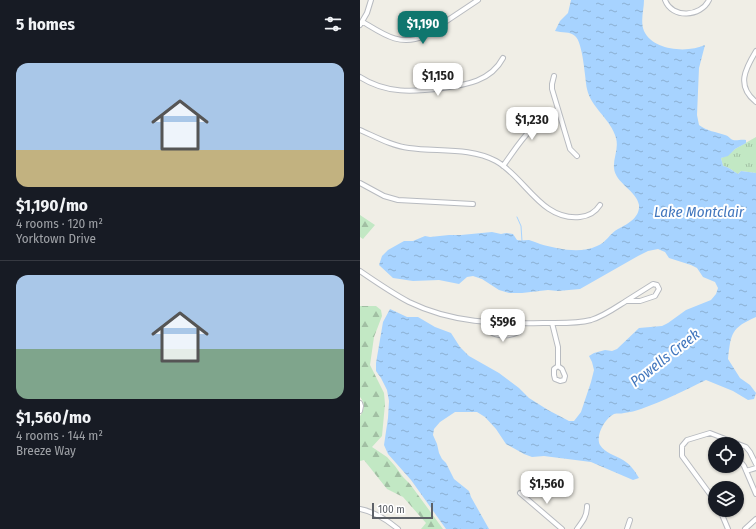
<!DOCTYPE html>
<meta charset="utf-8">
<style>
:root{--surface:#171b24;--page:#242831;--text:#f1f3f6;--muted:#9ea1a6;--line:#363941;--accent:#0f766e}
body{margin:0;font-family:"Fira Sans Condensed",sans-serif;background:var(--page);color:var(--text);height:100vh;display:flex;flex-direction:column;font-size:15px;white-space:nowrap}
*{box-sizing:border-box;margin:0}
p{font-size:13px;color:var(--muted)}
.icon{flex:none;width:22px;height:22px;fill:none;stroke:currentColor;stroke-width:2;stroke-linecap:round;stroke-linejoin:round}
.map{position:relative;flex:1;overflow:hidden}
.drawer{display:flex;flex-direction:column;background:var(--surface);width:360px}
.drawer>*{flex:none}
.controls{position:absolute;left:348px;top:437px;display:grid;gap:8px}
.controls a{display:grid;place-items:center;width:36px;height:36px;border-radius:50%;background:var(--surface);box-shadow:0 1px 3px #0004;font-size:20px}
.scale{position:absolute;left:12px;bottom:10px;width:61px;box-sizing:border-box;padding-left:4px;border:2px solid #5d6167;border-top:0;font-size:11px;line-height:14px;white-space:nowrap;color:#5d6167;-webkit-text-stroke:3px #fff;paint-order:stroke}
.price{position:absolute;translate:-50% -34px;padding:0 9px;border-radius:8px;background:#fff;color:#222;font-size:13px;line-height:26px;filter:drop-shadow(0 1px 2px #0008)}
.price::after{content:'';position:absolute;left:50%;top:24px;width:12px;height:9px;margin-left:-6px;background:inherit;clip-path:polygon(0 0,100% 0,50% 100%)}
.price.active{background:var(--accent);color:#fff}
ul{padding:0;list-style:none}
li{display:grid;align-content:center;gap:8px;height:212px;padding:0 16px}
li+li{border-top:1px solid var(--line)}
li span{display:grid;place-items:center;height:124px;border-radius:12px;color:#555}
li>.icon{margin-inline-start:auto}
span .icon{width:72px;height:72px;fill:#fffc;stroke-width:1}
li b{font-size:17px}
h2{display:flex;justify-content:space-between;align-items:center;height:48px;padding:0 16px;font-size:17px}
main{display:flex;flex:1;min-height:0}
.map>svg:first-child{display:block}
.forest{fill:url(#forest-firs)}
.park{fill:url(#park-tufts)}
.water{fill:url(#water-ripples)}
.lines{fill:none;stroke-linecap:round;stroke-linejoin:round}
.stream{stroke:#a7d3ff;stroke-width:1}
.minor-casing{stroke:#b8bbc0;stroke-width:6}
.minor{stroke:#fff;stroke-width:4}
.labels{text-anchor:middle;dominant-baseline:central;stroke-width:4;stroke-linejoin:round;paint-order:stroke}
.water-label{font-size:15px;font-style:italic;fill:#4277be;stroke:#fff}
</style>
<main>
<section class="drawer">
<h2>5 homes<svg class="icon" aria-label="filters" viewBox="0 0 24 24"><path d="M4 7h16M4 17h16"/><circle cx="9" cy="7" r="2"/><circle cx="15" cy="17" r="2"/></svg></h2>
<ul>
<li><span style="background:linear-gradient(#a9c7e8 70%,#c2b280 0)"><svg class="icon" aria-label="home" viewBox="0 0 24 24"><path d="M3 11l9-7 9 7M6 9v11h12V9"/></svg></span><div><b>$1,190/mo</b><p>4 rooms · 120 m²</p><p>Yorktown Drive</p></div></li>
<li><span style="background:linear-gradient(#a9c7e8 60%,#7fa58c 0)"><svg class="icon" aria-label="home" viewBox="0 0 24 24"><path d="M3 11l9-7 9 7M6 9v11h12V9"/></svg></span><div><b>$1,560/mo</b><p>4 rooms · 144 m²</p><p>Breeze Way</p></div></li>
</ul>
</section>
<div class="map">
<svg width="396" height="529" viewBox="0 0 396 529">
<defs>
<pattern id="forest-firs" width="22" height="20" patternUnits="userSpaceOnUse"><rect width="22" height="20" fill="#c2e8c4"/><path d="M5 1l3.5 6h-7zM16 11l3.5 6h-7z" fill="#a1bfa3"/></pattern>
<pattern id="park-tufts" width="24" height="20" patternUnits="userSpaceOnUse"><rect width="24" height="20" fill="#c2e8c4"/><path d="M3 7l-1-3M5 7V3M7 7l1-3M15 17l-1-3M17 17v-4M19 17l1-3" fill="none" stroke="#a1bfa3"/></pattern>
<pattern id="water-ripples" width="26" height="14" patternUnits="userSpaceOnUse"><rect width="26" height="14" fill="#a7d3ff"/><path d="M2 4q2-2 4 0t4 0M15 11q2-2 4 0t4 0" fill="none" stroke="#8bafd2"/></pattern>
</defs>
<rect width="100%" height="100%" fill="#f0eee6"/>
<path class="forest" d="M0 215 15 225 3 239 0 237Z
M0 306H16L21 310 22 316 14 337 10 365 24 393 25 404 22 436 12 447 27 457 35 466 43 477 50 484 83 529H61L66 523 43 497 27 489 4 460 0 461V416C5 409 5 403 0 397Z"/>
<path class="park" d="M396 137V173L381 171 378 174C373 171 369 167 363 166L361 158 368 155 375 149Z"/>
<path class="water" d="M211 0H284C284 10 280 21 284 31 293 51 328 53 345 45L339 68 337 115 339 125C347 131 356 132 365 135 369 136 370 139 373 140 377 141 381 139 386 140V143L375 149 368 156 361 158 363 166C369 167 373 171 378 174L381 171 396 173V317C371 328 371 333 368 359L380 378 390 385 396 393 394 399 388 400 373 391 346 380C325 390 304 401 281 409 276 411 270 412 264 413 261 414 257 413 254 414 245 418 235 436 240 445 245 453 255 455 263 460 270 464 275 471 279 478L273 480 231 462 184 456 172 457 164 454 146 444 136 429 125 417 117 412H95L80 422 74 429 73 435 77 444 79 453 82 459 86 463 94 479 109 491 111 497 129 529H86L51 480 28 454 24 445 28 418 29 401 27 390 21 378 16 371V363L23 322 30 309 47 317H58L75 327 91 333 100 347 109 356 139 373 159 388 169 398 188 410 209 421H214L221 412 231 382 234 370 232 362 229 356 234 353 245 350 252 351 257 349 279 328 302 326 308 323 326 310 351 300 356 294 358 288 355 282 343 277 337 268 331 265 309 258 305 252 298 249 288 251 278 256 220 289 198 291 188 290 162 293H149L139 290 122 279 113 276 107 277 99 284 79 280 53 281 33 278 19 265 22 256 28 250 44 241H53L65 236 70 237 89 235H101L132 232 141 234 146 233 153 234 157 240C161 241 165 240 169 240 173 241 177 243 180 244 198 249 220 254 237 246 246 243 250 233 258 229 267 224 280 218 279 205 277 191 255 183 254 168 253 158 259 149 256 138 251 119 231 108 227 89 225 79 223 42 215 36 210 31 202 33 195 31L200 21 208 13Z"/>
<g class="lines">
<path class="stream" d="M157 217 161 226 162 241"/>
<g class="minor-casing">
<path id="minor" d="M305 0C312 19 341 17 349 0
M3 22C23 34 40 47 64 36L118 0
M0 25 7 13 11 0
M396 51C385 69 376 86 396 102
M194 76 192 84V89L210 149 217 156
M0 77C26 94 54 92 83 88 106 85 131 81 143 58
M0 130C16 137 32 146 49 148 77 152 110 147 136 161 165 177 181 221 220 217 229 216 235 213 240 205
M143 166C160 143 170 122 199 114
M0 183 24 196 38 200 113 204
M0 271C16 282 32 293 49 302 92 323 136 324 183 323 199 323 216 324 231 320 244 316 255 308 266 301
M293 284 297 285 299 289 295 296 280 301H266Z
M127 323C127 338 148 337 159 332L160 324
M192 323 198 347V366L202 369 205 376 204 380 200 381 195 379 194 375V369L198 366
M0 403 1 406 0 411
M377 457 384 466 396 494
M386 471 396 468
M160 493 202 529
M355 501 322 456V446L327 440 350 433 386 447 390 452 396 464
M0 509C15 512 26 519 38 529
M360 510 368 529
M217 529C223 521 227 516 227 506
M267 529 270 520
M385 529 396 519"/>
</g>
<use href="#minor" class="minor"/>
</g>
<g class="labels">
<g class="water-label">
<text x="339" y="212">Lake Montclair</text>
<text transform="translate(305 358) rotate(-38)">Powells Creek</text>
</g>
</g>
</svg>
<div class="controls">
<a><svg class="icon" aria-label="locate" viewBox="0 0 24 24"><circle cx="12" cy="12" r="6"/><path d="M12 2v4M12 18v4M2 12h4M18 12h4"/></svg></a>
<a><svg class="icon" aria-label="layers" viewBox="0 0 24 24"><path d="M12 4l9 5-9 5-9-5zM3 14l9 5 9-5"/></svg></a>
</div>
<div class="scale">100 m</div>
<b class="price active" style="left:63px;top:45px">$1,190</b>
<b class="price" style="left:78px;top:97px">$1,150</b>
<b class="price" style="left:172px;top:141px">$1,230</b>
<b class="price" style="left:143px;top:343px">$596</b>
<b class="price" style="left:187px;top:505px">$1,560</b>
</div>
</main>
